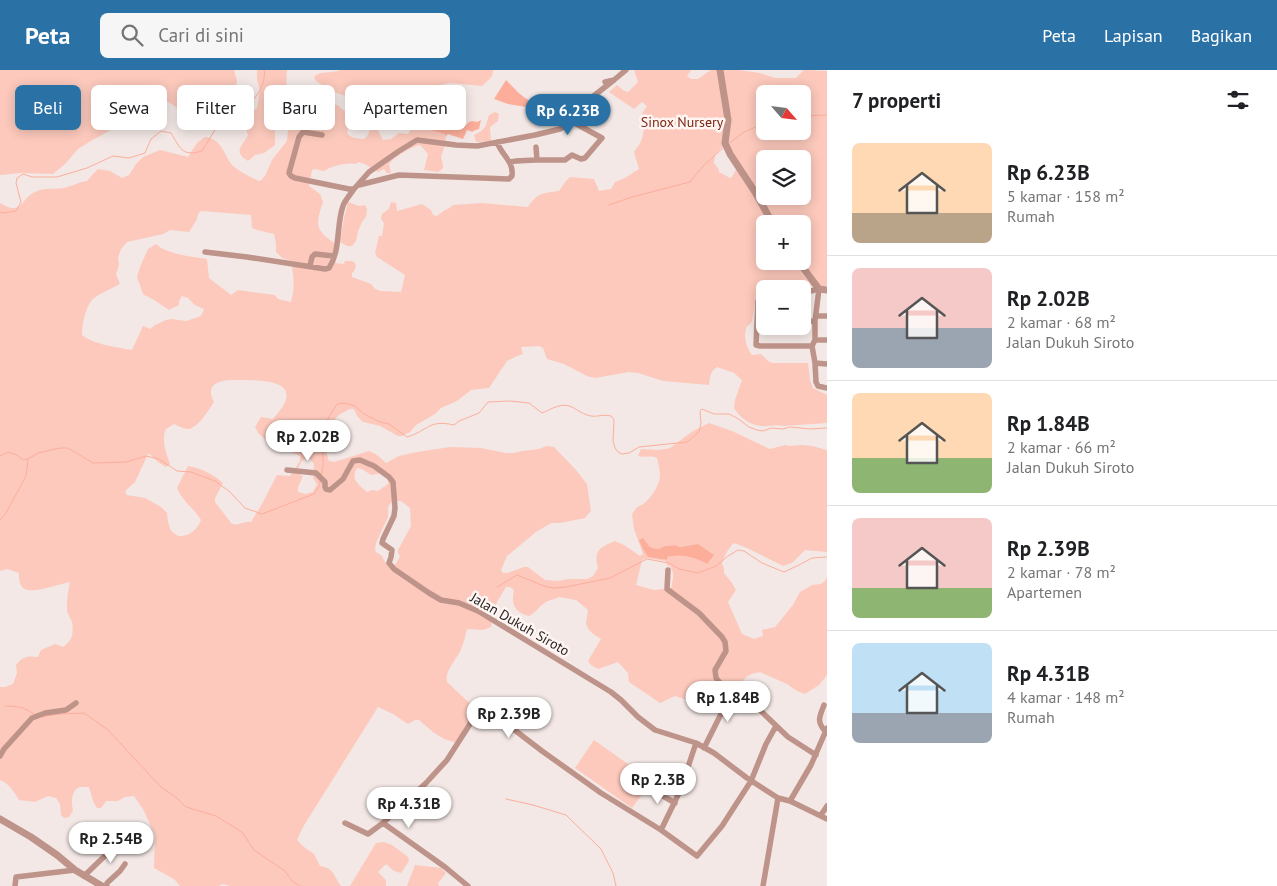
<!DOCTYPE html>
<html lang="id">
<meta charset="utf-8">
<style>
:root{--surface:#fff;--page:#f6f6f6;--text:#202124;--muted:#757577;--line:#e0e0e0;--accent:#2a72a6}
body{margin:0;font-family:"PT Sans",sans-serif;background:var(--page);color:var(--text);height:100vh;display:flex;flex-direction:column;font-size:19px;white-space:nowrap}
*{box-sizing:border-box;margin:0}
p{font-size:16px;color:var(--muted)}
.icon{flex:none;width:28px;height:28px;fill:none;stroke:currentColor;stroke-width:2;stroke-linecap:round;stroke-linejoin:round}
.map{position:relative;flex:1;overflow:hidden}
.sheet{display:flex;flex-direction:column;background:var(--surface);width:450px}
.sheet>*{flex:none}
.hud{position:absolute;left:15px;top:15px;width:475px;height:45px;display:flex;gap:10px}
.needle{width:32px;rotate:118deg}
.controls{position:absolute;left:756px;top:15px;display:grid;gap:10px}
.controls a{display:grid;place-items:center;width:55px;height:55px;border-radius:8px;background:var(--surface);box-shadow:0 2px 12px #0003;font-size:25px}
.price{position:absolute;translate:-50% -42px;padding:0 11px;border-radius:18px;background:#fff;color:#222;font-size:16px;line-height:32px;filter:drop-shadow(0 1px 2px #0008)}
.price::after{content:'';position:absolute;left:50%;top:30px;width:15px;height:11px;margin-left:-8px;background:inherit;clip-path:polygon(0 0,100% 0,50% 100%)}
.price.on{background:var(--accent);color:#fff}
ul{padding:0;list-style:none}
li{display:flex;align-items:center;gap:15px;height:125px;padding:0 25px}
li+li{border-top:1px solid var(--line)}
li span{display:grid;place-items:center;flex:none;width:140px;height:100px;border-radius:8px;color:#555}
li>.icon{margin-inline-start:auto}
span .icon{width:60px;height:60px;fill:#fffc;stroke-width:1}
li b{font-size:21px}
h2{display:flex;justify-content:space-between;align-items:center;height:60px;padding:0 25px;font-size:21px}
.tag{padding:0 18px;border-radius:8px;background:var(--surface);box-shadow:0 2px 12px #0003;font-size:18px;line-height:45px}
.tag.on{background:var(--accent);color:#fff}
header{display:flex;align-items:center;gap:30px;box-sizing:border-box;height:70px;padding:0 25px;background:var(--accent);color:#fff}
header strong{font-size:24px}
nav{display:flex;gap:28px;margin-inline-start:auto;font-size:18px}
.search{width:350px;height:45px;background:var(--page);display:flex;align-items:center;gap:12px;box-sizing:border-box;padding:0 18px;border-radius:8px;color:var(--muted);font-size:19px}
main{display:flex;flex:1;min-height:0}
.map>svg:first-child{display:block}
.green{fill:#fcc9bc;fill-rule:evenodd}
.water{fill:#fcae9b}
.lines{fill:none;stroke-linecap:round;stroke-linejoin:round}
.stream{stroke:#fcae9b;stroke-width:1}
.minor{stroke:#be9389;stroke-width:5.5}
.tertiary{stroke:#be9389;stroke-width:7}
.labels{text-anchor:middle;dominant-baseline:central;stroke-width:5;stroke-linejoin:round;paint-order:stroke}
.park-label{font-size:14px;fill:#7b2714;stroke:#fff6f4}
.street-label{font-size:14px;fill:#292524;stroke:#fff6f4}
</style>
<header>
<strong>Peta</strong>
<div class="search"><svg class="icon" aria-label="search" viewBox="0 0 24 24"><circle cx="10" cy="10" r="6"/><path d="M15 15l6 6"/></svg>Cari di sini</div>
<nav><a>Peta</a><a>Lapisan</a><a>Bagikan</a></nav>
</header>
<main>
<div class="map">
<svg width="827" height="816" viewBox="0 0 827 816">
<rect width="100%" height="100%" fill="#f3e8e5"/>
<path class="green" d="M0 0H234L237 11 235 21C209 28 206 36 189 54L185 53 182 44 179 41 176 37 168 32 164 31 142 36 130 45 124 52 102 65 94 69 78 79 65 94 53 104 21 103 0 105Z
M257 0H287C286 7 287 13 286 20L271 48V53L275 61V75L264 83 255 85 248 91C232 82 243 75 248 65 241 45 245 50 257 38L260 20 257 10Z
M341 0H493C494 7 487 11 482 16L450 13 417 20 410 25 405 37 397 49C388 50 380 49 377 59L383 70 391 69 399 63 408 64 411 59 422 58 444 64 446 66 445 75 441 87 443 96V98L438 102 424 100 428 84 420 75C411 77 394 87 389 94L391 103H387L384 99 378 102 365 94 358 92 356 94C348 92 331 96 324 101L315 99 312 100 309 116 320 124 323 132C316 154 314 159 334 173L335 193 344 194 345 191H352L355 193C357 197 355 200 352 203V207L371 214 375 219 381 221 401 222 405 205 377 187 375 183 379 166H382L384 153 381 149 382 144 389 139 391 132 396 133 397 141 422 134 431 140 433 145 437 146 445 140 448 139 453 135 482 133 528 137C537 123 543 123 559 121L566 111 570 107 594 109 599 121 611 119 615 112 625 108 639 99 634 82C636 78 640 75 641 71 644 64 645 52 642 44L647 36 642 32 634 39 609 22 617 15 624 21 628 22 638 12 634 0H691L687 6 691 9H698L711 0H738L760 3 775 8H796L804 0 827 1V216H788L765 219 756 227 752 251 750 254 747 256C743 266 746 277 752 285L761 284 768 291 772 293H808L810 310 813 318 827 325V353L783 356C775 354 769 357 762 356 751 356 739 347 734 338L735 330 742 310 734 303 717 297C710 301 710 308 709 315L663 311 638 303 629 302 595 308 587 306 564 294 547 289 543 278 539 276 521 277 523 284 515 287 507 291 489 318 471 320 457 331 441 338 435 344 416 355 410 362 402 366H398L380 356 363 352 357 346 354 339H350C346 341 342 343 339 345 327 356 323 376 329 391L334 392 369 381 377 385 386 393 399 386 417 382 450 377 481 378 506 383H514L522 381 539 379 546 376 554 377 576 400 587 414 591 441 585 448 560 453H551L536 462 507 486 501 500 503 503H507L524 497H528L545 510 557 511 569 509H587L593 506 598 498C593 481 600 477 615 471L624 475 640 486 643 484 634 459 632 444 637 437C648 434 660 416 660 405 660 399 658 393 657 388 651 385 644 388 638 386L641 379 659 380 670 378 693 361 709 353 732 361 770 379 785 375 789 376 802 375 812 376 827 380V482L805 480 792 493 783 496 747 478 734 473C728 478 724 487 722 494L724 498V503L732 513 736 520 728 532 742 564 754 569 763 566 762 560 775 557 793 535 800 522 812 515 821 514 825 511 827 507V605L819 615 805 624 797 621 787 614 760 602C756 603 752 603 748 606 742 610 743 615 734 613L724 630 716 636 701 630H687L675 626 660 633 629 612 628 603 618 592 598 599 591 595 588 591 601 569C595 565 587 561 586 553 586 549 588 545 588 540L576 530 559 527C554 530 547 530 543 534 538 538 535 543 529 546 514 542 511 534 514 520L510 517H506L497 532 491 557 483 560 467 559C465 566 464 573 461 579 457 589 444 601 447 612L481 644 457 673 444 669 433 662 419 650H415L408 654 393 644 378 637 303 757 297 770 304 777 314 784 320 796C334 798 333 805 341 816H231L222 814 219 816H180L174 809 154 798 155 765 143 739 134 726 125 727 118 731H106L101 738H97L93 731 89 717C88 717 81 717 80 717 71 720 71 732 73 740L69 747 64 748 61 745 60 734 56 728 48 726 35 732 19 730C15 723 9 713 0 710V617H5L13 614 17 603 16 595C23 586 28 586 38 587L41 580 55 574 63 577C72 571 74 564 72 552 70 546 67 545 67 537 67 529 68 521 70 512 59 514 31 525 23 518 19 514 19 508 19 503L7 499 0 501V133C4 135 10 139 15 138 22 136 25 129 30 125 42 116 52 120 64 118 72 116 79 112 87 111L92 105 98 99 110 101 122 108 129 105 136 94 143 87 160 80 188 87 197 73 205 67C222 69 223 83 232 95 237 100 253 109 260 111L265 106 272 90 287 71 288 61 294 50 301 40 310 33 338 35 343 40 350 45 347 63C350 69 358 68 364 69 371 64 369 58 371 50L361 44 359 32 351 28 331 21 316 11 314 7C321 0 331 4 341 0ZM765 24H802V61H765ZM722 77 725 79 737 98 732 107 730 108 719 102 718 98 714 93 715 85ZM765 89H802V126H765ZM202 141 251 145 252 158 257 160 274 164 276 173V182L282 188 291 191C294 208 295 216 291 232L278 229 275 225 238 220 231 225 209 208 207 189C193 187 166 184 156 174L148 179 140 197 137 207 143 224 154 230 169 240 179 235V231L182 226 188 228 195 235 204 239 201 246 186 251 172 249 166 250 155 255 150 259 143 256 132 280C116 277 95 275 82 265 82 255 85 238 92 230 98 224 113 218 120 214L116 204 119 195 118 188 121 179 127 172 163 164 170 160 189 162 196 151 199 142ZM765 154H802V191H765ZM231 310C260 310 311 308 273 349L261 347 255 357 259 364 270 373 300 386V391L290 406 277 405 262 434 251 452C244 451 239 456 232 454L215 432V428L223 413C213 404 201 398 188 396L177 418C182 431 194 438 201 450 197 460 189 467 178 466L171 461 168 452 167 443 161 437 145 428 127 425 125 421 135 412 148 384 151 385C155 390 160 394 166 397L170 394C166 383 161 370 166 359L174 354C178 356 184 359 189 359 199 357 209 339 214 332 205 315 217 311 231 310ZM308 386 314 394 313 408 317 414 313 422 306 424 298 422V417L303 406 300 405 298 398 302 391ZM357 398 362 399 371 405 381 403 388 409V414L378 421 372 420 367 422C359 415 350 409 357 398ZM392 431H401L410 438 411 456 398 480V482L400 487 395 495 385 492 382 486 376 482 375 480 376 473 388 447V437ZM698 474 707 494C694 487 682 484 667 487V490L648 487 649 476 653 478 658 479 665 476 675 475 680 477ZM647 488 666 491 667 495 670 496C675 504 673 509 671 518L654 520 636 515 642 490Z
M495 42 499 44 498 51 490 57 491 71 476 72 474 65C486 59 485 58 489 45Z
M348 132 359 136 365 135 367 139 366 147 362 152 358 161 356 171 352 176H347L340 172 344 148Z
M594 670 652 711 632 738 575 698Z
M384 772 392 775 408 787 409 791 401 803 394 801 386 794 378 802 386 810V816H350L376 773Z
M415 795 441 798 446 803 438 813 439 816H407Z"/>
<path class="water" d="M506 10C514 18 521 27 531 31L526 37 508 34 494 29Z
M427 43C439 49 450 56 463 58L469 52 472 51 477 52 481 50 479 59 473 61V62L467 60 463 69 448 64 446 66 444 64 423 58Z
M643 468 649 476 653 478 658 479 665 476 675 475 680 477 698 474 714 485 707 494C694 487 682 484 667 487V490L648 487 643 479 639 470Z"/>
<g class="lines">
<path class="stream" d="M802 46 827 45
M728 74 744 62 765 53
M609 135 632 127 690 112 703 96 723 78
M0 142 3 143 16 141 21 132 16 113 17 108 23 104 32 107H57L87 98 113 86 129 88 145 83 151 69 161 61 171 63C180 78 182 87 202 81L226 42C227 41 232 38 233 37 238 36 243 37 248 34 257 29 267 10 264 0
M0 386 8 382 17 385 23 390 27 389
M28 389 38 383 60 378H68L93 393 126 392 146 386 159 389 177 401 191 402 215 411 230 422 245 438 262 444 314 424 320 415V411
M321 405 323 396V357L337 334 344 333 355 336 364 344 380 352 389 354 407 367C428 361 428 349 454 355L459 351 479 343 488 332 510 331 529 333 542 343C552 339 561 332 572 337 578 340 584 345 591 346 597 347 603 344 611 346L614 350 613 371 615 378 618 382 622 384 629 383 639 377 687 372 699 362 701 353 700 341 702 339 714 344H729L737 348 749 357 757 360 763 361 771 358 783 359 790 357 811 359 827 358
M0 450 6 443 26 406 28 389
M497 517 517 505 544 516 553 518 566 517 610 508 647 489 663 492 669 493 679 499 698 503 716 496 728 486 738 480 744 481 762 493 784 502 799 495 812 488 827 487
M5 636C17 636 24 637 34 644
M42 647 59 644 84 643 108 660 161 717 177 728 186 737 216 746 242 762 254 780 285 801 292 811 300 816
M506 729 533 735 566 745 601 779 613 803 616 816"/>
<path class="minor" d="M605 12 614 10 626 0
M322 65 303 62 299 67 289 103 291 106 295 108 349 119H354L369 102 399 81 417 70 456 75 477 76 535 65 560 59 575 47 591 28 614 10
M536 77 537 90
M510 92C519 90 526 91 535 90 545 90 555 90 565 90L572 85 581 89 585 88 602 68 571 51
M359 115 399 105 509 109 512 106C514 91 502 86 497 72
M205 182 247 187 325 199 329 198C341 180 336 155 343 136 345 130 350 125 354 119
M310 196 312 187 315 184 334 186
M802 223 819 219 815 251V270L812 276 815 293 816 312 818 316 827 318
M765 227H762L758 231 756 275 760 276H812
M816 246H827
M802 252 815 251
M757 254 765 253
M815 270H827
M815 293 827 294
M287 400 316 403 325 412V417L326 419 330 420 343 409 353 391 360 390 374 396 389 407 393 412 395 438 394 446 383 469 382 473 392 480 391 487 389 493 394 499 429 523 441 530 459 533 478 541 611 622 621 630 638 647 655 660 696 673 714 683 747 708 778 728 790 731 811 695 827 658
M668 500 667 519 699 543 722 567 725 572 726 581 715 600 716 608 720 613 734 618 742 623 788 667 816 685
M824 635C820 646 816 651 825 661
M704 678 734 618
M0 686 4 679 32 648 45 643 66 640 76 633
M651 719 675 733
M790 731 827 749
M821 745 827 736
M345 753 368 764 383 753 445 797 468 816
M383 753 426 713 447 690 479 640 484 638 491 642 542 681 601 723 661 760 697 786 722 756 751 711 766 674 776 656
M661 760 680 721 696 673
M84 806 113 778 120 767
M15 816 16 807 75 800
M107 816V813L120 801 125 794
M763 816 778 728"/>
<path class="tertiary" d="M720 0 728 50 725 73 730 84 755 122 773 154
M798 191 819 219 827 220
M0 749 31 767 57 785 75 800 102 816"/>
</g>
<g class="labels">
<g class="park-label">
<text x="682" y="52">Sinox Nursery</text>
</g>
<g class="street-label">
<text transform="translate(520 554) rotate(30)">Jalan Dukuh Siroto</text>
</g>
</g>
</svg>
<div class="controls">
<a><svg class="needle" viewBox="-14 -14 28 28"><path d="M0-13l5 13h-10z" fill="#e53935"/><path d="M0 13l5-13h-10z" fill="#757577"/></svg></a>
<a><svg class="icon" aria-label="layers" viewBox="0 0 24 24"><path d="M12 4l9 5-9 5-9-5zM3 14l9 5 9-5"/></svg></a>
<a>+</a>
<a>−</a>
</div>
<b class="price on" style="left:568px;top:66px">Rp 6.23B</b>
<b class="price" style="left:308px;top:392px">Rp 2.02B</b>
<b class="price" style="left:728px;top:653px">Rp 1.84B</b>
<b class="price" style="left:509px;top:669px">Rp 2.39B</b>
<b class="price" style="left:658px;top:735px">Rp 2.3B</b>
<b class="price" style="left:409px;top:759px">Rp 4.31B</b>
<b class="price" style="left:111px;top:794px">Rp 2.54B</b>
<div class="hud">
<a class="tag on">Beli</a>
<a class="tag">Sewa</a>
<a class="tag">Filter</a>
<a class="tag">Baru</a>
<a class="tag">Apartemen</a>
</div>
</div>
<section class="sheet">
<h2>7 properti<svg class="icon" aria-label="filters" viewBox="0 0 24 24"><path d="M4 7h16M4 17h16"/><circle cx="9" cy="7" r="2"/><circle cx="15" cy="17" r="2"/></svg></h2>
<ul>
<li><span style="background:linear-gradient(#ffd9b3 70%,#b9a48a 0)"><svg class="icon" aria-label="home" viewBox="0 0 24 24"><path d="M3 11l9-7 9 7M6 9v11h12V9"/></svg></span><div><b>Rp 6.23B</b><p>5 kamar · 158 m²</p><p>Rumah</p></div></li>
<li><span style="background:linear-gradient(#f6c9c9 60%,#9aa5b1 0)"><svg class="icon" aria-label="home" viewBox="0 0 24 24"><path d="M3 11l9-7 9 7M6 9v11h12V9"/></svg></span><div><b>Rp 2.02B</b><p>2 kamar · 68 m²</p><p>Jalan Dukuh Siroto</p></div></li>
<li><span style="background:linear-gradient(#ffd9b3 65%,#8fb573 0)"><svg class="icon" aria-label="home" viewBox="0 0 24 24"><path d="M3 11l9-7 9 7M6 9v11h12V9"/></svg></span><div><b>Rp 1.84B</b><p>2 kamar · 66 m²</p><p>Jalan Dukuh Siroto</p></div></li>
<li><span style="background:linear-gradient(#f6c9c9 70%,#8fb573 0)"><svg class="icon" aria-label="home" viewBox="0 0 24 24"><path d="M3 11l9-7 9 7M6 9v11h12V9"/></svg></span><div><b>Rp 2.39B</b><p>2 kamar · 78 m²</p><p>Apartemen</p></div></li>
<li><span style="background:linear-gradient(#bfe0f5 70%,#9aa5b1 0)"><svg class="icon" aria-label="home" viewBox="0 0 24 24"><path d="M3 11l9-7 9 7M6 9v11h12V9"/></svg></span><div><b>Rp 4.31B</b><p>4 kamar · 148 m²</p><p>Rumah</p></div></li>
</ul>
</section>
</main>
